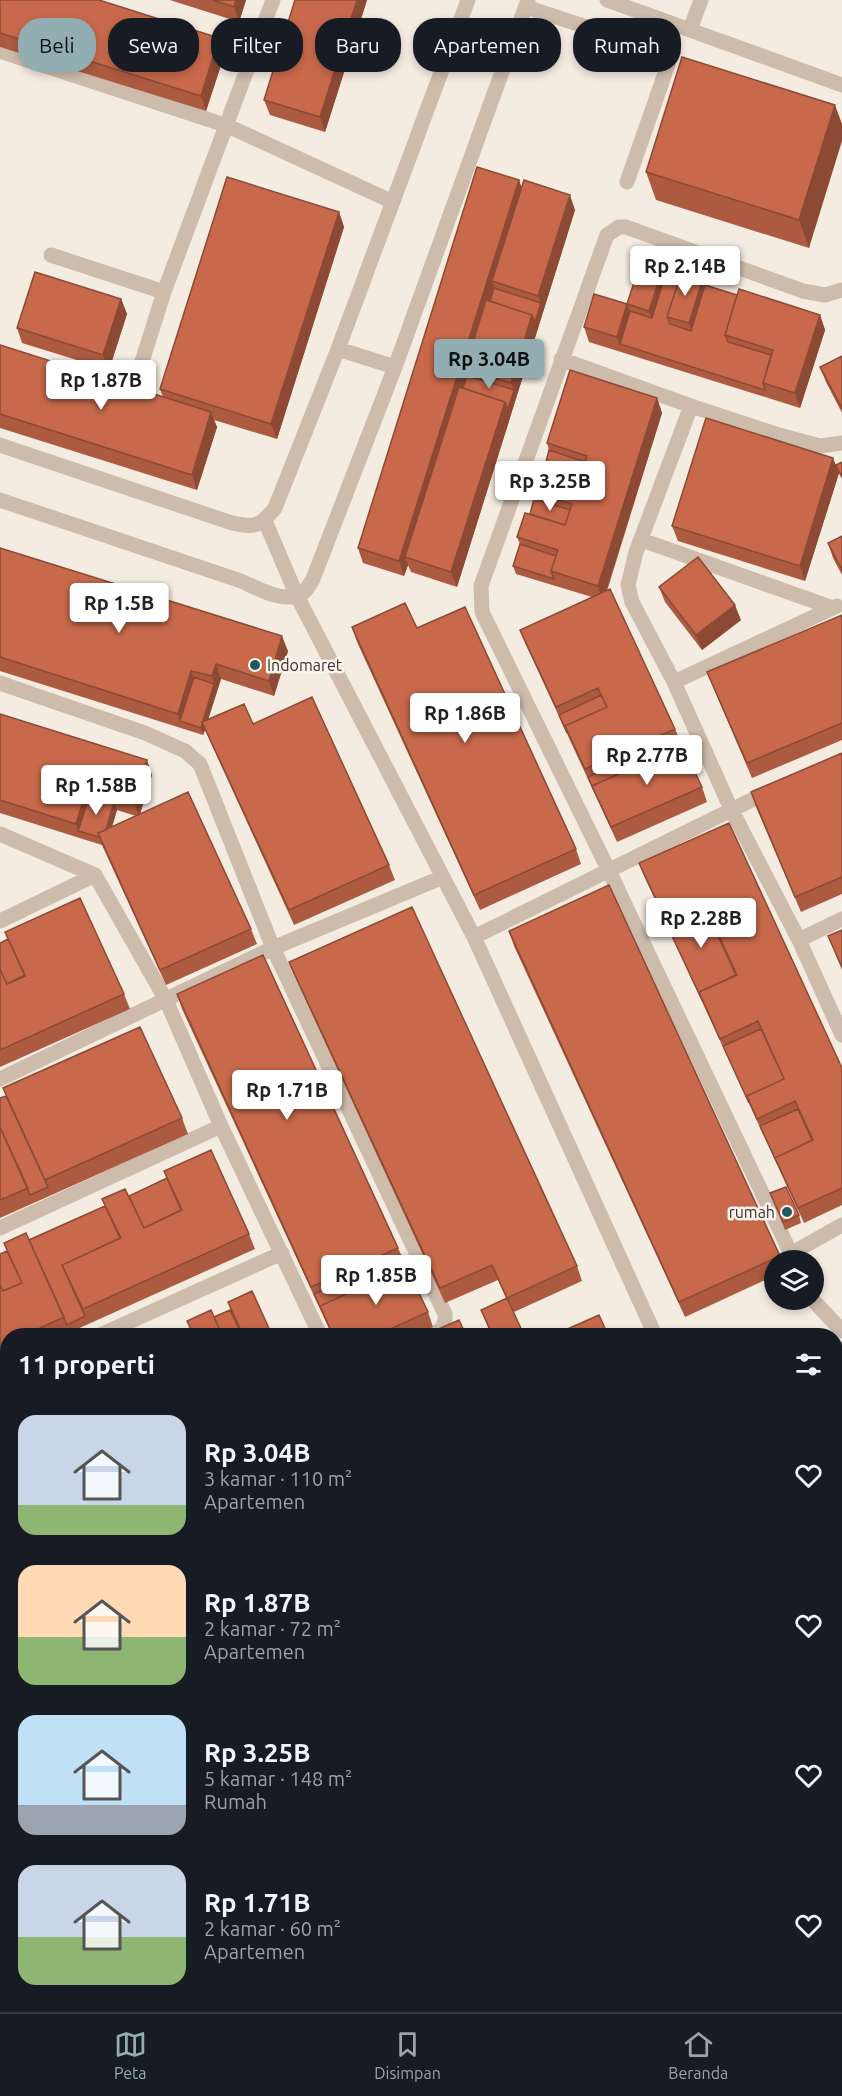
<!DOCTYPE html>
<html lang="id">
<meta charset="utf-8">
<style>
:root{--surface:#171b24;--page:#20242c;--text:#f1f3f6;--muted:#9ea1a6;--line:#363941;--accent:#92aeb2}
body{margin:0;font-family:Ubuntu,sans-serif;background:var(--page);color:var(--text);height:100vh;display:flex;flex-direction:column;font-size:22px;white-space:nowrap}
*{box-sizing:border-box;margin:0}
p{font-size:20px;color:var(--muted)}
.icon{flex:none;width:33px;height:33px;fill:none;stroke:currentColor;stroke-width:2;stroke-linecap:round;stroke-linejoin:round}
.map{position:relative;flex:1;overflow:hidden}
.drawer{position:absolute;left:0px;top:1328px;width:843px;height:686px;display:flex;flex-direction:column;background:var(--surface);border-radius:24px 24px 0 0;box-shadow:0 3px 9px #0003}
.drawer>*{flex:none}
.hud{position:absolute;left:18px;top:18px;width:807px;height:54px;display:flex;gap:12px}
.buttons{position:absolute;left:764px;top:1250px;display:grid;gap:12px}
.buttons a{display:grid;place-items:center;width:60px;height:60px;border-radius:50%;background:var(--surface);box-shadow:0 3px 9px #0003;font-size:30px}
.price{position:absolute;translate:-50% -51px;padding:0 14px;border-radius:6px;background:#fff;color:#222;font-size:20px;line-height:39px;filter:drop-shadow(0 2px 3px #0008)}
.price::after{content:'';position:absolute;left:50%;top:36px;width:18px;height:14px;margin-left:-9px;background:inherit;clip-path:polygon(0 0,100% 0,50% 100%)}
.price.current{background:var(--accent);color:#111}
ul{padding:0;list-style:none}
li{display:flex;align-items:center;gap:18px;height:150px;padding:0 18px}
li span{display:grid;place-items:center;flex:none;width:168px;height:120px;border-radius:18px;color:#555}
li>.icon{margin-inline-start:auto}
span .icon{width:72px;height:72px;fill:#fffc;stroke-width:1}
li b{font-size:26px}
h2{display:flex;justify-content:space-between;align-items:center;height:72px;padding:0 18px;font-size:26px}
.chip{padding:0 21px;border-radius:24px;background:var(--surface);box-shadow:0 3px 9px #0003;font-size:21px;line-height:54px}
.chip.current{background:var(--accent);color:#111}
.tab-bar{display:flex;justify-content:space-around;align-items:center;height:84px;border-top:2px solid var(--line);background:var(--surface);font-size:16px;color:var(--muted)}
.tab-bar a{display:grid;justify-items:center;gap:3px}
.tab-bar .current{color:var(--accent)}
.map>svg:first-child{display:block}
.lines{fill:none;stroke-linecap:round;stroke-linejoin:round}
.service{stroke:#cdbbac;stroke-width:15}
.minor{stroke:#cdbbac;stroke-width:15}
.wall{fill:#ac5a40;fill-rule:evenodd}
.shaded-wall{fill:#8c4a34}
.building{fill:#c8694b;stroke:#8c4a34;stroke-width:1.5}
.poi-dot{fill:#1f5a5e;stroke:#fbf5ee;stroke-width:2}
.labels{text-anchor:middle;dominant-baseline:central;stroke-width:5;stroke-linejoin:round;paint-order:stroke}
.poi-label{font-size:16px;fill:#3b302b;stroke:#fbf5ee;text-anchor:start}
</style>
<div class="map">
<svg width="842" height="2012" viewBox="0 0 842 2012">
<rect width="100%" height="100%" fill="#f4ebe1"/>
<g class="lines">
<path class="service" d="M526 7 656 50 664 53 670 59 627 182"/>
<path class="minor" d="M607 0 842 85
M690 30 701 0
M0 51 228 126 393 202
M51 255 164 292
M338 349 395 367
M561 359 691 406 779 435 820 446 842 443
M138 374 164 292 273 0
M691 406 636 552 628 585 632 602 674 682 731 809 799 940 842 1035
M0 445 229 522C253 528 259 528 275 508L338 349 468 0
M0 500 241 581C257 588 279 601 297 596 305 594 309 585 313 579L395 367 528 0
M265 521 297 596 474 937 655 1335
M642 540 833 608
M674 682 837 606
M0 683 145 733 185 751 200 764 273 948 445 1314C446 1324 442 1329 434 1335
M0 834 95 875 166 1000 221 1126 320 1335
M0 921 95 875
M474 937 770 791
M799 940 842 919
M0 1079 273 948 443 877
M0 1228 221 1126
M792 1253 842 1225
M794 1260 609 871 482 612 481 586 607 235 619 227H626L803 291 825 295 842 290
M812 1299 842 1331
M100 1335 282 1253
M6 1378 8 1377
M836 1527 842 1533
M836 1737 842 1739
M836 1794 842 1788
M836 1936H842
M182 2006 184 2012
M574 2006 577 2012
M723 2006 725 2012
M328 2012 343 2006
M657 2012 671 2006"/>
</g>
<path class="wall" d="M0 0 225 53 206 111 0 47Z
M170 0H246L239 22Z
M295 0H367L325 132 270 115 264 100Z
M835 105 809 248 656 200 646 172Z
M519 180 521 188 575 210 457 587 411 572 408 565 404 576 363 563 358 548Z
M339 212 344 227 277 439 214 420 217 427 197 490 0 428V345L163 397 160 389Z
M666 272 680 277 703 278 705 285 737 295 820 315 825 330 800 408 589 342 584 327 627 304Z
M121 299 127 314 109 370 22 343 17 328Z
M842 356V413L826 382 820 367Z
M657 398 662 413 607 591 675 729 702 787 707 802 617 842 526 645 520 630 592 597 516 574 513 566 520 544 517 537 530 514 534 499 532 491 545 466 549 450 547 443Z
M842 462V479L839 473 805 581 678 541 672 526 836 465Z
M842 536V575L833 558 828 543Z
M0 548 288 651 274 696 221 679 208 720 253 724 389 865 395 880 294 925 205 730 203 735 0 671Z
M659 587 741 620 702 650 665 602Z
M842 615V740L752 778 713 687 707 672Z
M352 627 417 628 576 849 581 864 480 910 357 642Z
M0 714 152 775 140 814 251 929 257 944 166 985 102 845 0 813ZM117 810 136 816 112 827Z
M842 753V894L801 912 756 807 751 792Z
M729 823 842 1068V1205L804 1223 645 878 639 863Z
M842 930V970L828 936Z
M509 931 780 1256 781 1260H774V1276L685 1317 514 946Z
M5 932 124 994 130 1009 0 1067V943L8 939Z
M289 962 577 1266 582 1281 514 1312 524 1335H491L481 1310 506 1298 498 1280 445 1303 295 977Z
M177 994 398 1248 428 1312 433 1327 416 1335H332L182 1009Z
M3 1088 182 1118 188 1134 0 1218V1098L6 1096Z
M164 1171 249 1234 255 1249 64 1335H8V1360L0 1364V1254L7 1251 4 1243 29 1240 105 1206 102 1199 129 1196 167 1178Z
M770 1193 799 1215 801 1223 785 1230Z
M836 1338 842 1344V1498L836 1492Z
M195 2006H300L286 2012H198Z
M593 2006H612L597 2012H596Z
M789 2006H803L792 2011Z"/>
<path class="shaded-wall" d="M236 0H246L239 22 234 7Z
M357 0H367L325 132 320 117Z
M219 38 225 53 206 111 201 96Z
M835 105 842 124V141L809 248 799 220Z
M519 180 524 195 492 281 495 289 465 369 467 376 405 557 408 565 404 576 399 561Z
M570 195 575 210 457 587 451 572 505 402 514 390 511 383 532 315 541 303 538 296Z
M339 212 344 227 277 439 271 424Z
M664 265 669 280 655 326 649 311Z
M703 278 708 293 694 338 689 323Z
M121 299 127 314 109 370 103 355Z
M627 304 633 319 620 344 617 337Z
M820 315 825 330 800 408 795 393Z
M657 398 662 413 603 601 598 586Z
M211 412 217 427 197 490 192 475Z
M833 458 839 473 805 581 800 566Z
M735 605 741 620 702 650 696 635Z
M282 636 288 651 274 696 269 681Z
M216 664 221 679 205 729 202 723 214 684 212 676Z
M191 671 197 686 180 721 178 714Z
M202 723 205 730 203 735 201 728Z
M147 760 152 775 139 817 134 802Z
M87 787 93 802 78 831 76 824Z
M114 802 117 810 106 846 103 838Z"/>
<path class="building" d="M0 0H99L219 38 201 96 0 33Z
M213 0H236L234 7Z
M295 0H357L320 117 264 100Z
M682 57 835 105 799 220 646 172Z
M477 167 519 180 399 561 358 548Z
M227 177 339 212 271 424 160 389Z
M524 180 570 195 538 296 492 281Z
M642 258 664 265 649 311 627 304 617 337 584 327 594 294 627 304Z
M682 271 703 278 689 323 667 317Z
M35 272 121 299 103 355 17 328Z
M666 272 680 277 667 317 670 324 691 331 705 285 737 295 725 335 728 342 771 355 763 383 765 390 620 344 630 311 652 318Z
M494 288 541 303 535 322 532 315 490 301Z
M739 289 820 315 795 393 763 383 773 350 725 335Z
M486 300 532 315 511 383 465 369Z
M0 345 211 412 192 475 0 414Z
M842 356V408L820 367Z
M570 370 657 398 598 586 551 571 558 550 517 537 525 513 565 525 572 504 532 491 540 464 581 477 587 456 547 443Z
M467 376 514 390 508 409 505 402 463 388Z
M459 387 505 402 451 572 405 557Z
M706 418 833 458 800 566 672 526Z
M549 450 585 462 581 477 545 466Z
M842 462V477L836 465Z
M534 499 570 510 565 525 530 514Z
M842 536V570L828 543Z
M520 544 556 556 551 571 554 579 513 566Z
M0 548 282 636 269 681 216 664 212 676 191 671 178 714 0 657Z
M698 557 735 605 696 635 659 587Z
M610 589 675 729 585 769 565 726 607 707 598 688 556 707 520 630Z
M405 603 417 628 465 607 576 849 474 895 352 627Z
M842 615V723L747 763 707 672Z
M194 677 214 684 201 728 180 721Z
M601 695 607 707 565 726 567 733 559 715Z
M312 697 389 865 289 910 202 722 244 704 253 724Z
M0 714 147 760 134 802 87 787 76 824 0 800Z
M677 736 682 745 592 786 595 793 588 777Z
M682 745 702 787 611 827 592 786Z
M842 753V877L795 897 751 792Z
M188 792 251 929 160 970 98 833Z
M90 795 114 802 106 830 98 833 99 837 78 831Z
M729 823 842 1068V1188L798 1208 775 1158 813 1140 795 1101 757 1119 747 1096 784 1079 758 1021 720 1039 699 992 737 975 702 899 664 916 639 863Z
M609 885 780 1256 679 1302 509 931Z
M80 898 124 994 0 1050V969L7 984 25 975 5 932Z
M704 906 736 975 699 992 702 1000 666 923Z
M412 907 577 1266 507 1298 492 1265 440 1288 289 962Z
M842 930V967L828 936Z
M8 939 25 976 7 984 0 969V943Z
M263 955 398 1248 311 1287 177 994Z
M140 1027 182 1118 45 1180 3 1088Z
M761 1029 784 1079 747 1096 749 1103 723 1046Z
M6 1096 48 1187 30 1195 0 1127V1098Z
M798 1109 812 1140 775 1158 778 1165 760 1126Z
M0 1127 28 1188 0 1200Z
M211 1150 249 1234 83 1309 62 1265 121 1238 102 1199 125 1189 144 1228 182 1210 164 1171Z
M167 1178 181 1210 144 1228 129 1196Z
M786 1187 799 1215 783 1222 770 1193Z
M105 1206 120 1238 62 1265 85 1316 67 1325 29 1240Z
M26 1233 64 1317 25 1335H8V1343L0 1346V1285L3 1291 22 1283 4 1243Z
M7 1251 22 1283 3 1291 0 1285V1254Z
M400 1255 406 1266 320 1306 323 1313 314 1294Z
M406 1266 428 1312 377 1335H333L320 1306Z
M252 1291 272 1335H243L228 1302Z
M507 1298 524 1335H493L481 1310Z
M211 1310 222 1335H194L187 1321Z
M230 1310 242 1335H222L214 1317Z
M599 1315 608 1335H554Z
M459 1320 466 1335H425Z
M190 1328 193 1335H174Z
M836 1338 842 1344V1488L836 1482Z
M836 2000 841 2012H809L824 2006H836Z
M196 2006H261L247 2012H199Z
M360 2006H409L412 2012H346Z
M409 2006H449L452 2012H412Z
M449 2006H545L548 2012H452Z"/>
<g class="poi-dot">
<circle cx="255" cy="665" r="6"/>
<circle cx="787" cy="1212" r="6"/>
</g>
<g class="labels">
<g class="poi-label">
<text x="267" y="665">Indomaret</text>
<text x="775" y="1212" text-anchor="end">rumah</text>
</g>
</g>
</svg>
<div class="buttons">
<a><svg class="icon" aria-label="layers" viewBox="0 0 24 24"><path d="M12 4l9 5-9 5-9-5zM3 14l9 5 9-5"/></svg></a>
</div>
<b class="price" style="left:685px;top:297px">Rp 2.14B</b>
<b class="price current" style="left:489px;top:390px">Rp 3.04B</b>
<b class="price" style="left:101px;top:411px">Rp 1.87B</b>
<b class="price" style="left:550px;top:512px">Rp 3.25B</b>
<b class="price" style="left:119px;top:634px">Rp 1.5B</b>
<b class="price" style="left:465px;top:744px">Rp 1.86B</b>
<b class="price" style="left:647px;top:786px">Rp 2.77B</b>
<b class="price" style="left:96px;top:816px">Rp 1.58B</b>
<b class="price" style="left:701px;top:949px">Rp 2.28B</b>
<b class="price" style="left:287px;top:1121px">Rp 1.71B</b>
<b class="price" style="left:376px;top:1306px">Rp 1.85B</b>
<div class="hud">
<a class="chip current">Beli</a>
<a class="chip">Sewa</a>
<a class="chip">Filter</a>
<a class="chip">Baru</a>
<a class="chip">Apartemen</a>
<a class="chip">Rumah</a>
</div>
<section class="drawer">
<h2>11 properti<svg class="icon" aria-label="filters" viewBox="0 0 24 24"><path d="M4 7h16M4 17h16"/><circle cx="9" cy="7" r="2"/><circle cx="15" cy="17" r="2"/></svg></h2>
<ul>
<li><span style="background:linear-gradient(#c9d6e8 75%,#8fb573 0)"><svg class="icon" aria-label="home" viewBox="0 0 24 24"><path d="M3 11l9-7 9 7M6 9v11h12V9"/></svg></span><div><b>Rp 3.04B</b><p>3 kamar · 110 m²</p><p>Apartemen</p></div><svg class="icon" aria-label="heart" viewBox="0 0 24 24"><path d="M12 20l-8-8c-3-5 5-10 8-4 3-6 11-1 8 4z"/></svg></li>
<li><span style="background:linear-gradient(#ffd9b3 60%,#8fb573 0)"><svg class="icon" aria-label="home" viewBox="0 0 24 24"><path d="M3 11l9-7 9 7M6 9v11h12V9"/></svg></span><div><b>Rp 1.87B</b><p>2 kamar · 72 m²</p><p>Apartemen</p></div><svg class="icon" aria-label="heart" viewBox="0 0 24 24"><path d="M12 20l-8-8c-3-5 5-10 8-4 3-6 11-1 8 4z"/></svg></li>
<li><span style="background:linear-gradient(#bfe0f5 75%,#9aa5b1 0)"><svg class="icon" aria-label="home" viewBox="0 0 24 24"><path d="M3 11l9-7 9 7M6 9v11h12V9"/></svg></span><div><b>Rp 3.25B</b><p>5 kamar · 148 m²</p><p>Rumah</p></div><svg class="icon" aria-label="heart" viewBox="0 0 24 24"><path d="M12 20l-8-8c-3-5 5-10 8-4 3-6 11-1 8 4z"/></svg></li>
<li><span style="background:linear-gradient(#c9d6e8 60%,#8fb573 0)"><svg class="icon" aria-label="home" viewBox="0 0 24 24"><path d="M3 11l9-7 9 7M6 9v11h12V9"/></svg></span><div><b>Rp 1.71B</b><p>2 kamar · 60 m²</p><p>Apartemen</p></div><svg class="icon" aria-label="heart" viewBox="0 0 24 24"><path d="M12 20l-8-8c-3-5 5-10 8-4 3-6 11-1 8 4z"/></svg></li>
</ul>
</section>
</div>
<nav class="tab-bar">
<a class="current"><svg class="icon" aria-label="map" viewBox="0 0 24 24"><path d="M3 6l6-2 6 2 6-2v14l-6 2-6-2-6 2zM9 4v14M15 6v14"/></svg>Peta</a>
<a><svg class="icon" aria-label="saved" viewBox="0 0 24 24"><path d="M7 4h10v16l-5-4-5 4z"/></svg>Disimpan</a>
<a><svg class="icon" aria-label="home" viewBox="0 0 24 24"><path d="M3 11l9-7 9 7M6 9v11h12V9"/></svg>Beranda</a>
</nav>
